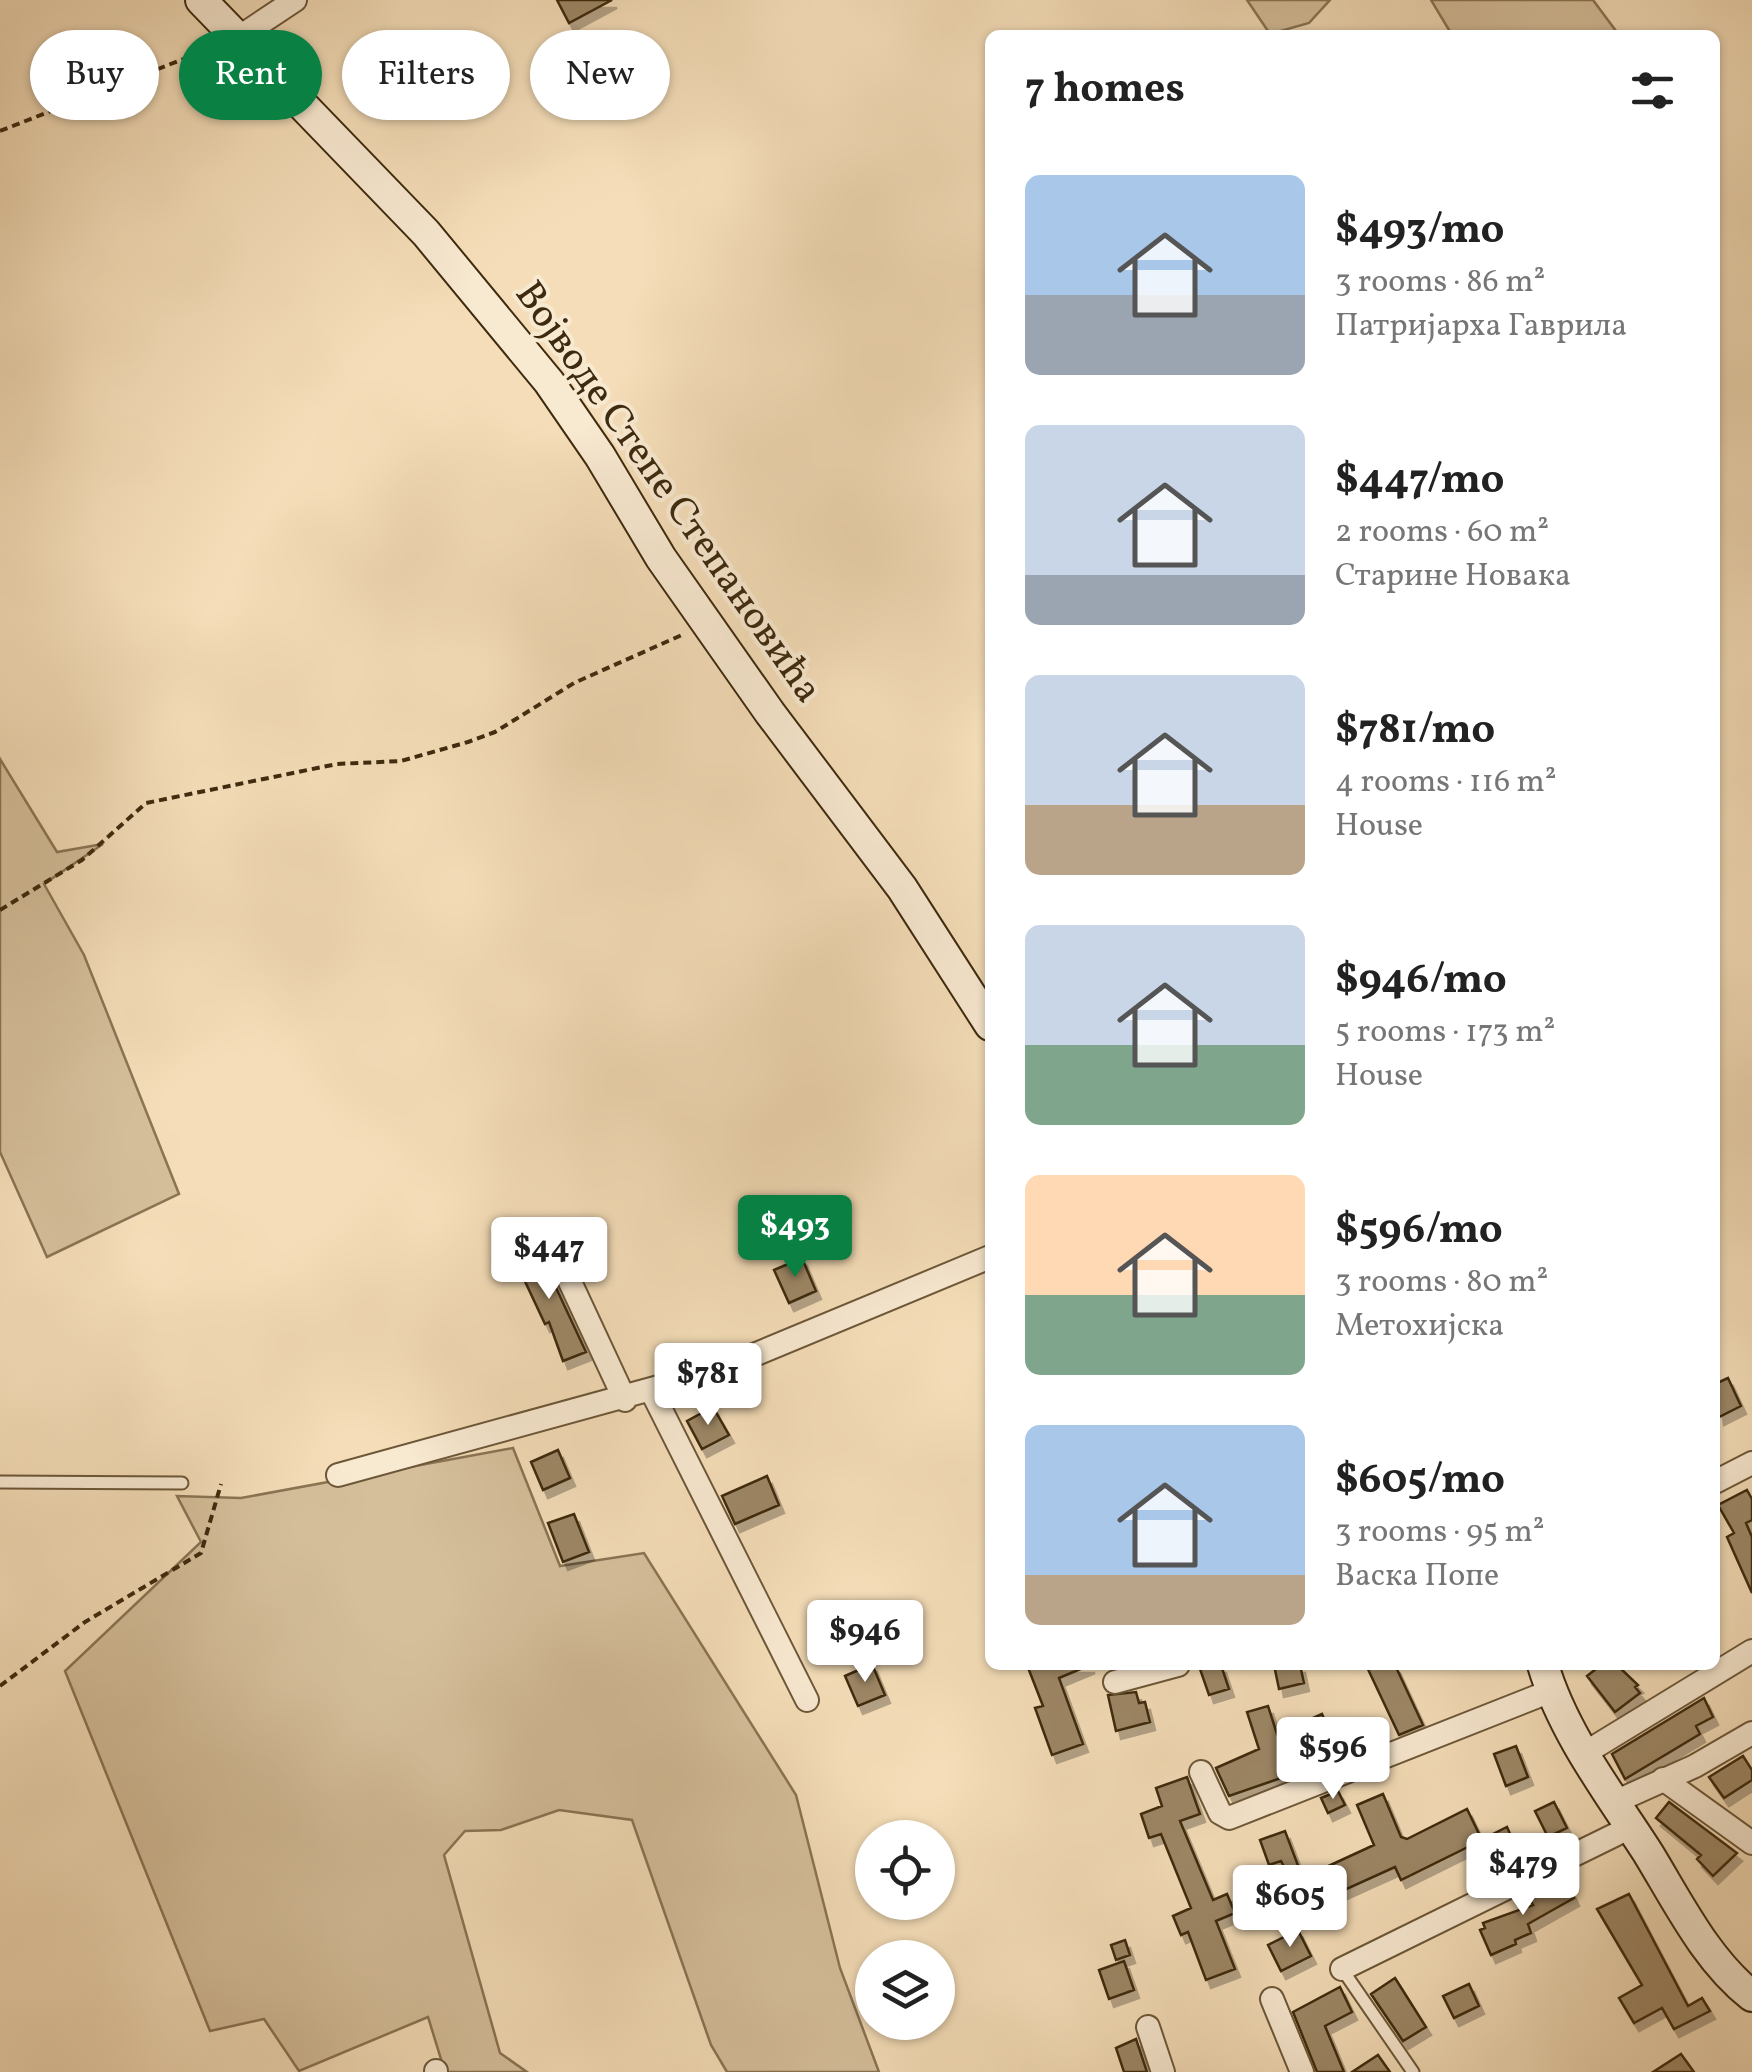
<!DOCTYPE html>
<meta charset="utf-8">
<style>
:root{--surface:#fff;--page:#f6f6f6;--text:#222;--muted:#767676;--accent:#0b8043}
body{margin:0;font-family:Vollkorn,serif;background:var(--page);color:var(--text);height:100vh;display:flex;flex-direction:column;font-size:38px;white-space:nowrap}
*{box-sizing:border-box;margin:0}
p{font-size:32px;color:var(--muted)}
.icon{flex:none;width:55px;height:55px;fill:none;stroke:currentColor;stroke-width:2;stroke-linecap:round;stroke-linejoin:round}
.map{position:relative;flex:1;overflow:hidden}
.details{position:absolute;left:985px;top:30px;width:735px;height:1640px;display:flex;flex-direction:column;background:var(--surface);border-radius:15px;box-shadow:0 2px 8px #0004}
.details>*{flex:none}
.guide{position:absolute;left:30px;top:30px;width:805px;height:90px;display:flex;gap:20px}
.controls{position:absolute;left:855px;top:1820px;display:grid;gap:20px}
.controls a{display:grid;place-items:center;width:100px;height:100px;border-radius:50%;background:var(--surface);box-shadow:0 2px 8px #0004;font-size:50px}
.price{position:absolute;translate:-50% -85px;padding:0 22px;border-radius:10px;background:#fff;color:#222;font-size:32px;line-height:65px;filter:drop-shadow(0 2px 5px #0008)}
.price::after{content:'';position:absolute;left:50%;top:60px;width:30px;height:22px;margin-left:-15px;background:inherit;clip-path:polygon(0 0,100% 0,50% 100%)}
.price.active{background:var(--accent);color:#fff}
ul{padding:0;list-style:none}
li{display:flex;align-items:center;gap:30px;height:250px;padding:0 40px}
li span{display:grid;place-items:center;flex:none;width:280px;height:200px;border-radius:15px;color:#555}
li>.icon{margin-inline-start:auto}
span .icon{width:120px;height:120px;fill:#fffc;stroke-width:1}
li b{font-size:42px}
h2{display:flex;justify-content:space-between;align-items:center;height:120px;padding:0 40px;font-size:42px}
.tag{padding:0 35px;border-radius:45px;background:var(--surface);box-shadow:0 2px 8px #0004;font-size:35px;line-height:90px}
.tag.active{background:var(--accent);color:#fff}
.map>svg:first-child{display:block}
.green{fill:#d5bf9b;stroke:#8a7454;stroke-width:2.5}
.building{fill:#9d8766;stroke:#3e2a0e;stroke-width:2.5;filter:url(#shadow)}
.lines{fill:none;stroke-linecap:round;stroke-linejoin:round}
.lane-casing{stroke:#6c5738;stroke-width:15}
.street-casing{stroke:#6c5738;stroke-width:26}
.secondary-casing{stroke:#3e2a0e;stroke-width:34}
.path{stroke:#3e2a0e;stroke-width:4;stroke-dasharray:8 5;stroke-linecap:butt}
.lane{stroke:#f8e9d1;stroke-width:11}
.street{stroke:#f8e9d1;stroke-width:22}
.secondary{stroke:#f8e9d1;stroke-width:30}
.labels{text-anchor:middle;dominant-baseline:central;stroke-width:8;stroke-linejoin:round;paint-order:stroke}
.street-label{font-size:40px;fill:#3e2a0e;stroke:#f8e9d1}
</style>
<div class="map">
<svg width="1752" height="2072" viewBox="0 0 1752 2072">
<defs>
<filter id="shadow"><feDropShadow dx="5" dy="8" stdDeviation="0" flood-color="#0004"/></filter>
</defs>
<rect width="100%" height="100%" fill="#f4ddb8"/>
<filter id="stains"><feTurbulence type="fractalNoise" baseFrequency=".002" numOctaves="4"/><feColorMatrix values="0 0 0 0 .2 0 0 0 0 .09 0 0 0 0 .02 0 0 0 .5 -.17"/></filter>
<radialGradient id="worn" r=".72"><stop offset=".6" stop-color="#630" stop-opacity="0"/><stop offset="1" stop-color="#630" stop-opacity=".3"/></radialGradient>
<path class="green" d="M1247 0H1330L1309 23 1270 34Z
M1431 0H1593L1619 35H1452Z
M0 759 57 852 103 844 44 884 84 955 179 1194 47 1257 0 1152Z
M513 1448 560 1566 644 1553 796 1795 840 1968 879 2072H727L711 2045 632 1820 559 1810 501 1830 465 1831 444 1855 500 2053 527 2072H445L428 2017 299 2071 264 2019 210 2031 65 1671 201 1542 177 1496 241 1498Z"/>
<path class="building" d="M557 0H612L569 23Z
M546 1242 544 1262 586 1352 563 1361 549 1322 545 1324 514 1258Z
M802 1258 816 1291 789 1303 774 1270Z
M1728 1378 1741 1406 1719 1417 1715 1384Z
M713 1407 729 1435 702 1449 687 1421Z
M558 1450 570 1478 543 1490 531 1462Z
M767 1476 779 1505 735 1524 722 1496Z
M1747 1490 1752 1499V1520L1746 1523 1752 1537V1593L1727 1537 1734 1533 1718 1505Z
M574 1514 589 1552 563 1562 548 1523Z
M872 1664 885 1695 858 1706 845 1676Z
M1027 1665H1090L1059 1678 1083 1744 1052 1755 1035 1708 1043 1706Z
M1221 1665 1229 1689 1209 1695 1200 1669Z
M1274 1665H1300L1304 1683 1279 1689Z
M1366 1665H1395L1423 1725 1399 1735Z
M1601 1665H1617L1638 1685 1635 1687 1640 1693 1615 1712 1587 1676Z
M1136 1692 1139 1703 1145 1702 1150 1722 1116 1731 1108 1695Z
M1704 1698 1713 1717 1696 1726 1700 1734 1625 1779 1612 1754Z
M1268 1706 1277 1734 1322 1714 1336 1747 1354 1739 1359 1751 1229 1796 1216 1768 1259 1749 1247 1712Z
M1516 1746 1528 1777 1506 1786 1494 1754Z
M1743 1756 1752 1770V1780L1724 1798 1709 1777Z
M1187 1777 1200 1814 1180 1821 1213 1900 1227 1894 1235 1913 1216 1921 1235 1969 1206 1980 1188 1932 1181 1935 1173 1916 1191 1908 1161 1834 1149 1838 1141 1814 1162 1806 1156 1788Z
M1338 1791 1345 1805 1328 1813 1321 1798Z
M1383 1794 1401 1837 1407 1839 1467 1809 1482 1840 1401 1880 1395 1867 1322 1900 1327 1909 1311 1918 1281 1861 1269 1865 1260 1840 1285 1831 1302 1876 1309 1875 1374 1845 1357 1805Z
M1554 1802 1567 1828 1548 1837 1535 1811Z
M1669 1802 1737 1853 1713 1876 1697 1859 1701 1855 1656 1818Z
M1507 1827 1518 1852 1505 1859 1493 1834Z
M1556 1881 1562 1892 1570 1889 1574 1898 1528 1924 1531 1933 1515 1940 1516 1944 1491 1955 1480 1930 1485 1928 1483 1923 1533 1905 1527 1895Z
M1629 1894 1688 2006 1702 1998 1710 2011 1674 2029 1662 2008 1634 2023 1619 1998 1642 1985 1597 1909Z
M1298 1930 1311 1956 1281 1971 1268 1945Z
M1125 1940 1130 1955 1116 1960 1111 1945Z
M1124 1961 1134 1990 1109 1999 1099 1970Z
M1395 1978 1426 2027 1403 2041 1371 1994Z
M1469 1984 1479 2006 1454 2018 1443 1996Z
M1340 1987 1352 2012 1325 2026 1344 2072H1317L1293 2012Z
M1136 2039 1147 2072H1124L1116 2048Z
M1681 2054 1694 2072H1653Z
M1378 2055 1390 2072H1352Z"/>
<g class="lines">
<g class="lane-casing">
<path id="lane" d="M0 1482 182 1483
M1342 1969 1413 2072"/>
</g>
<g class="street-casing">
<path id="street" d="M238 38 295 0
M558 1256 625 1400
M652 1392 807 1700
M338 1475 713 1372 990 1257
M1715 1482 1752 1463
M1115 1682 1178 1665
M1585 1753 1752 1651
M1201 1772 1220 1813 1229 1818 1551 1691
M1663 1779 1752 1843
M1615 1802 1695 1766 1752 1733
M1342 1969 1631 1827
M1272 1999 1302 2072
M1148 2027 1163 2072
M436 2071V2072"/>
</g>
<g class="secondary-casing">
<path id="secondary" d="M201 0 426 233 549 382 600 456 661 558 770 713 902 888 990 1025
M1543 1665C1563 1733 1610 1794 1648 1853 1678 1902 1706 1960 1752 1996"/>
</g>
<path class="path" d="M0 131 214 47
M0 910 82 860 146 803 337 764 401 761 468 742 495 732 574 683 684 634
M0 1686 85 1622 201 1553 221 1484"/>
<use href="#lane" class="lane"/>
<use href="#street" class="street"/>
<use href="#secondary" class="secondary"/>
</g>
<g class="labels">
<g class="street-label">
<text transform="translate(667 493) rotate(55)">Војводе Степе Степановића</text>
</g>
</g>
<rect width="100%" height="100%" filter="url(#stains)"/>
<rect width="100%" height="100%" fill="url(#worn)"/>
</svg>
<div class="controls">
<a><svg class="icon" aria-label="locate" viewBox="0 0 24 24"><circle cx="12" cy="12" r="6"/><path d="M12 2v4M12 18v4M2 12h4M18 12h4"/></svg></a>
<a><svg class="icon" aria-label="layers" viewBox="0 0 24 24"><path d="M12 4l9 5-9 5-9-5zM3 14l9 5 9-5"/></svg></a>
</div>
<b class="price active" style="left:795px;top:1280px">$493</b>
<b class="price" style="left:549px;top:1302px">$447</b>
<b class="price" style="left:708px;top:1428px">$781</b>
<b class="price" style="left:865px;top:1685px">$946</b>
<b class="price" style="left:1333px;top:1802px">$596</b>
<b class="price" style="left:1523px;top:1918px">$479</b>
<b class="price" style="left:1290px;top:1950px">$605</b>
<div class="guide">
<a class="tag">Buy</a>
<a class="tag active">Rent</a>
<a class="tag">Filters</a>
<a class="tag">New</a>
</div>
<section class="details">
<h2>7 homes<svg class="icon" aria-label="filters" viewBox="0 0 24 24"><path d="M4 7h16M4 17h16"/><circle cx="9" cy="7" r="2"/><circle cx="15" cy="17" r="2"/></svg></h2>
<ul>
<li><span style="background:linear-gradient(#a9c7e8 60%,#9aa5b1 0)"><svg class="icon" aria-label="home" viewBox="0 0 24 24"><path d="M3 11l9-7 9 7M6 9v11h12V9"/></svg></span><div><b>$493/mo</b><p>3 rooms · 86 m²</p><p>Патријарха Гаврила</p></div></li>
<li><span style="background:linear-gradient(#c9d6e8 75%,#9aa5b1 0)"><svg class="icon" aria-label="home" viewBox="0 0 24 24"><path d="M3 11l9-7 9 7M6 9v11h12V9"/></svg></span><div><b>$447/mo</b><p>2 rooms · 60 m²</p><p>Старине Новака</p></div></li>
<li><span style="background:linear-gradient(#c9d6e8 65%,#b9a48a 0)"><svg class="icon" aria-label="home" viewBox="0 0 24 24"><path d="M3 11l9-7 9 7M6 9v11h12V9"/></svg></span><div><b>$781/mo</b><p>4 rooms · 116 m²</p><p>House</p></div></li>
<li><span style="background:linear-gradient(#c9d6e8 60%,#7fa58c 0)"><svg class="icon" aria-label="home" viewBox="0 0 24 24"><path d="M3 11l9-7 9 7M6 9v11h12V9"/></svg></span><div><b>$946/mo</b><p>5 rooms · 173 m²</p><p>House</p></div></li>
<li><span style="background:linear-gradient(#ffd9b3 60%,#7fa58c 0)"><svg class="icon" aria-label="home" viewBox="0 0 24 24"><path d="M3 11l9-7 9 7M6 9v11h12V9"/></svg></span><div><b>$596/mo</b><p>3 rooms · 80 m²</p><p>Метохијска</p></div></li>
<li><span style="background:linear-gradient(#a9c7e8 75%,#b9a48a 0)"><svg class="icon" aria-label="home" viewBox="0 0 24 24"><path d="M3 11l9-7 9 7M6 9v11h12V9"/></svg></span><div><b>$605/mo</b><p>3 rooms · 95 m²</p><p>Васка Попе</p></div></li>
</ul>
</section>
</div>
